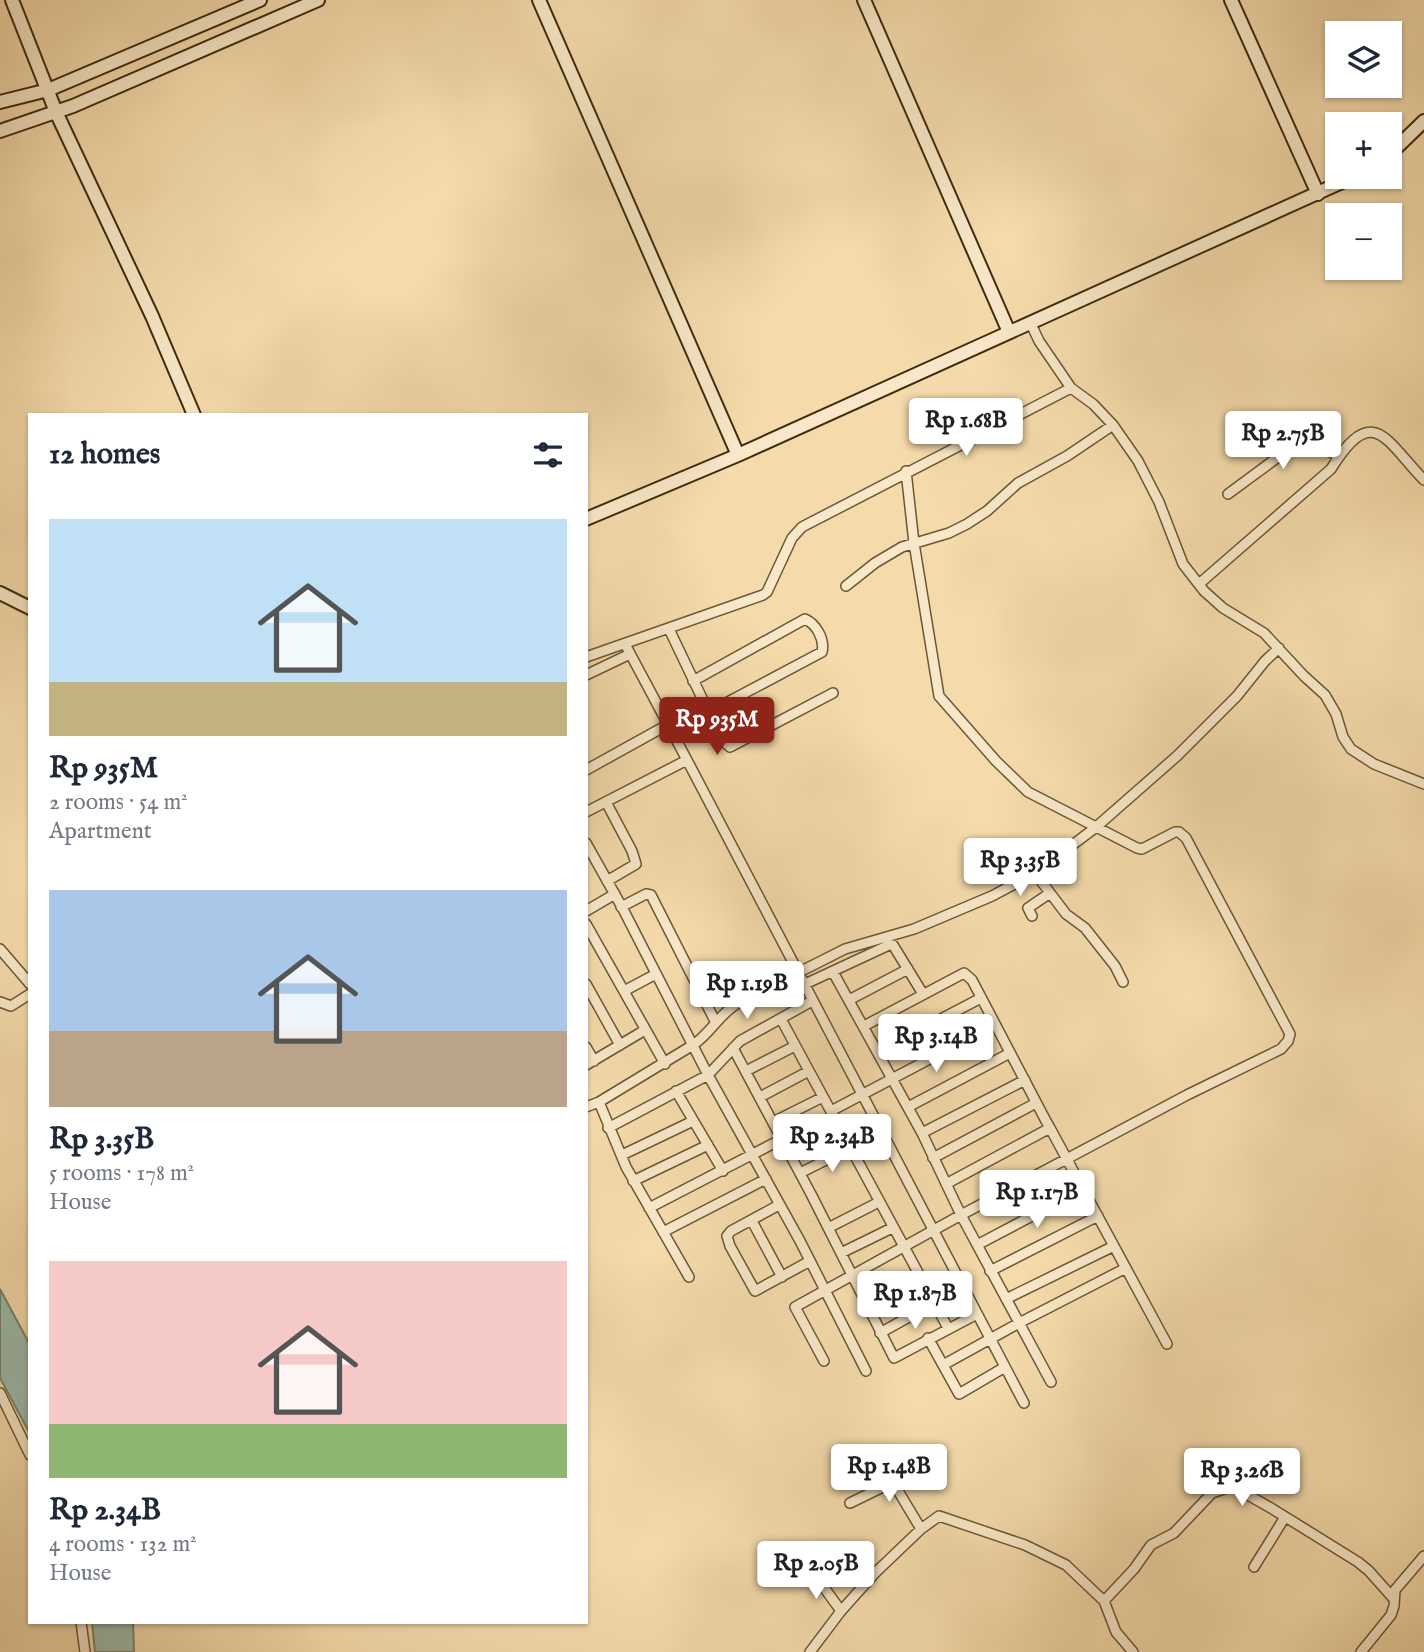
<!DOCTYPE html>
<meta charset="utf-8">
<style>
:root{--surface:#fff;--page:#f2f2f3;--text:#1f2937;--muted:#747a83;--accent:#8f2418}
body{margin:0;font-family:"IM FELL English",serif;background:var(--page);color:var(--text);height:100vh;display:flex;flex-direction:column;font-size:26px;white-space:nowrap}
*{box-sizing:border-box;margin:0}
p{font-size:23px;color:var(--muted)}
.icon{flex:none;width:38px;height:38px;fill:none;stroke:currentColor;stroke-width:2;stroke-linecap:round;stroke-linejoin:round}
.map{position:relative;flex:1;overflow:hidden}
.sheet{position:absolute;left:28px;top:413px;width:560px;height:1211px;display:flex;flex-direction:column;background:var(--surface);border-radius:0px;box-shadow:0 2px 5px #0004}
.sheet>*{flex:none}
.tools{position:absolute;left:1325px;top:21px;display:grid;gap:14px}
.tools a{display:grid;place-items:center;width:77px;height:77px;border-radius:0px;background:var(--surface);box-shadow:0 2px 5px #0004;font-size:35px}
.price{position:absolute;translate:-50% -60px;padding:0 16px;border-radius:7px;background:#fff;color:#222;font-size:23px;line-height:46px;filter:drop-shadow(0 2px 4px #0008)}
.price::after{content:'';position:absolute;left:50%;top:42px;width:21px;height:16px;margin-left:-10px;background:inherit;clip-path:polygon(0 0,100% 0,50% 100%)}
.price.active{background:var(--accent);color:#fff}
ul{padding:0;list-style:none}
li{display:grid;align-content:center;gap:14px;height:371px;padding:0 21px}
li span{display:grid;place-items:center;height:217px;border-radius:0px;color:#555}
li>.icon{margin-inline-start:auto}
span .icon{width:126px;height:126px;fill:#fffc;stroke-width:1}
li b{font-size:30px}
h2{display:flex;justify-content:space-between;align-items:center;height:84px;padding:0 21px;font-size:30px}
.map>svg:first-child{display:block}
.water{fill:#9cbbac;stroke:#77816b;stroke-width:2}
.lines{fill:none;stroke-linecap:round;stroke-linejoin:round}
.street-casing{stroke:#6d5732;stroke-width:12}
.secondary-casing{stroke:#402b0a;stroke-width:16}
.street{stroke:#f8e8c9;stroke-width:9}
.secondary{stroke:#f8e8c9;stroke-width:12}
</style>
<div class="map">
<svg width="1424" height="1652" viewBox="0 0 1424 1652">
<rect width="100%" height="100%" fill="#f5dbac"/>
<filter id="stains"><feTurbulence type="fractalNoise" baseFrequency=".00286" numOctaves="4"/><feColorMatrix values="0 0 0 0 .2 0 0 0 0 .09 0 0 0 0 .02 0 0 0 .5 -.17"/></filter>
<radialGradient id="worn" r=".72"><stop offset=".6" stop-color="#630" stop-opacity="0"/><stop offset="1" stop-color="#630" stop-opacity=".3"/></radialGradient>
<path class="water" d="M0 1289 30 1345V1434L0 1378Z
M92 1622H133L134 1652H95Z"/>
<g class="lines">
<g class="street-casing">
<path id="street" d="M1031 324 1039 341 1071 388
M1228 494 1308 435H1312L1338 458
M1199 584 1331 469C1373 401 1386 441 1424 480
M846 586 875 563 902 547 949 533 967 524 987 511 1018 483 1067 456 1113 425
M669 629 722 740 730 747 833 693
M586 657 763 595 767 592 792 538 802 527 1071 388 1093 404 1113 425 1138 461 1159 502 1183 564 1204 591 1223 608 1264 633 1304 676 1325 695 1336 714 1343 737 1351 749 1374 764 1424 784
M586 675 630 654
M693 681 805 619C816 624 825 639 822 652L709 712
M687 760 1024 1403
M586 770 669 724
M606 802 632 851 636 864 607 881
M586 812 687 760 625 644
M586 843 623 909 708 1075 800 1241 866 1371
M1035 873 1066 914 1085 928 1115 966 1123 982
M621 907 646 894 651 895 715 1021
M586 911 615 894
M1032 916 1028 908 1050 893
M586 924 665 1064
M0 949 30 984
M833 972 922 1133 961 1215 1051 1382
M586 984 620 1045
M803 985 889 945H893L923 994
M624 991 656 974
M849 1000 908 969
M0 1002 11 1006 30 994
M781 1019 948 1328
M864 1026 964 973 972 980 1046 1121 1050 1128 946 1184
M586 1047 594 1061
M733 1048 811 1194 894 1358 977 1314
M878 1052 981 998
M586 1065 645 1030
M746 1071 795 1046
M676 1091 723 1171
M760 1097 809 1071
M599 1102 626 1167 689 1277
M586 1107 599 1102 693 1045C711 1033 719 1014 738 1003L845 949 914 929 992 896 1035 873 1095 828 1177 756 1237 696 1265 661 1279 648
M908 1107 1010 1053
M831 1111 994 1025
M773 1122 823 1097
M608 1128 708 1075 740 1041 812 1001
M1050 1128 1167 1344
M922 1133 1025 1080
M788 1150 836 1122
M622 1155 693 1121
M933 1158 1036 1103
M800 1173 850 1148
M633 1181 708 1145
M779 1205 731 1231 727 1236 730 1246 755 1291 810 1261
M649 1208 782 1139
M752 1221 782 1277
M828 1228 879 1202
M663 1232 766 1179
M977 1245 1083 1189
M841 1253 892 1228
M990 1271 1098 1216
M1006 1299 1114 1246
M866 1305 921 1276
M880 1333 934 1303
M928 1338 959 1394 1005 1367
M824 1361 795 1307 961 1215 1187 1095 1281 1049 1288 1041 1290 1034 1186 838 1179 832H1175L1142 849 1137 848 1028 792 996 761 939 696 914 543 906 471
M943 1365 1019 1323 1126 1268
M0 1393 30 1455
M850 1503 891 1483 894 1484 921 1529
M1254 1567 1285 1517
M815 1575 841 1611
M1104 1601 1134 1569 1151 1545 1174 1533 1212 1493 1232 1486 1271 1508 1358 1562 1369 1571 1393 1598
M81 1622 85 1652
M810 1652 841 1611 875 1573 921 1529 939 1516 1025 1545 1066 1565 1104 1601 1116 1632 1133 1652
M1361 1652 1391 1615 1394 1606 1395 1590 1424 1556"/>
</g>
<g class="secondary-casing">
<path id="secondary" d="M12 0 56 112 152 316 194 415
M539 0 738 455 586 519
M864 0 1009 332
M1231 0 1318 194
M0 102 48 90 260 0
M0 131 73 106 318 0
M1390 154 1424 121
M738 455 1353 177
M0 593 30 608"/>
</g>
<use href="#street" class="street"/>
<use href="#secondary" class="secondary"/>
</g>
<rect width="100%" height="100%" filter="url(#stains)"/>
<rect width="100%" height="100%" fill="url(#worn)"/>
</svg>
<div class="tools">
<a><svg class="icon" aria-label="layers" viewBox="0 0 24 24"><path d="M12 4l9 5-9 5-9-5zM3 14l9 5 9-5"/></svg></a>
<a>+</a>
<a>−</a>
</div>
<b class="price" style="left:966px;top:458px">Rp 1.68B</b>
<b class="price" style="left:1283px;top:471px">Rp 2.75B</b>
<b class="price active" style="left:717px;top:757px">Rp 935M</b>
<b class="price" style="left:1020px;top:898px">Rp 3.35B</b>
<b class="price" style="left:747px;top:1021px">Rp 1.19B</b>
<b class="price" style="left:936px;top:1074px">Rp 3.14B</b>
<b class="price" style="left:832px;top:1174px">Rp 2.34B</b>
<b class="price" style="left:1037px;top:1230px">Rp 1.17B</b>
<b class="price" style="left:915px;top:1331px">Rp 1.87B</b>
<b class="price" style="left:889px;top:1504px">Rp 1.48B</b>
<b class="price" style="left:1242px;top:1508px">Rp 3.26B</b>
<b class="price" style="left:816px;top:1601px">Rp 2.05B</b>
<section class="sheet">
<h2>12 homes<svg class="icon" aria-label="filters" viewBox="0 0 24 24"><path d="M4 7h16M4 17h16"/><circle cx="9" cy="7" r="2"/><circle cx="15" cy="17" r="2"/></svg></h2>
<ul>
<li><span style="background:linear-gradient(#bfe0f5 75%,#c2b280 0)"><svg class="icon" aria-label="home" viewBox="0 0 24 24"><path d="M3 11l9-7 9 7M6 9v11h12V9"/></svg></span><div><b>Rp 935M</b><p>2 rooms · 54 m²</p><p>Apartment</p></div></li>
<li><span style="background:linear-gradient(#a9c7e8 65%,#b9a48a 0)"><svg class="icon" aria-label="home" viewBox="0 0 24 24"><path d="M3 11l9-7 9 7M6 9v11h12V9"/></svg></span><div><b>Rp 3.35B</b><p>5 rooms · 178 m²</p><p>House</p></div></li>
<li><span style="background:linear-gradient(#f6c9c9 75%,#8fb573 0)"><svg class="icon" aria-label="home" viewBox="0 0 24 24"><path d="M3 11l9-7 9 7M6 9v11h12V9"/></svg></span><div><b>Rp 2.34B</b><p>4 rooms · 132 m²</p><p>House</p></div></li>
</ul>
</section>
</div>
